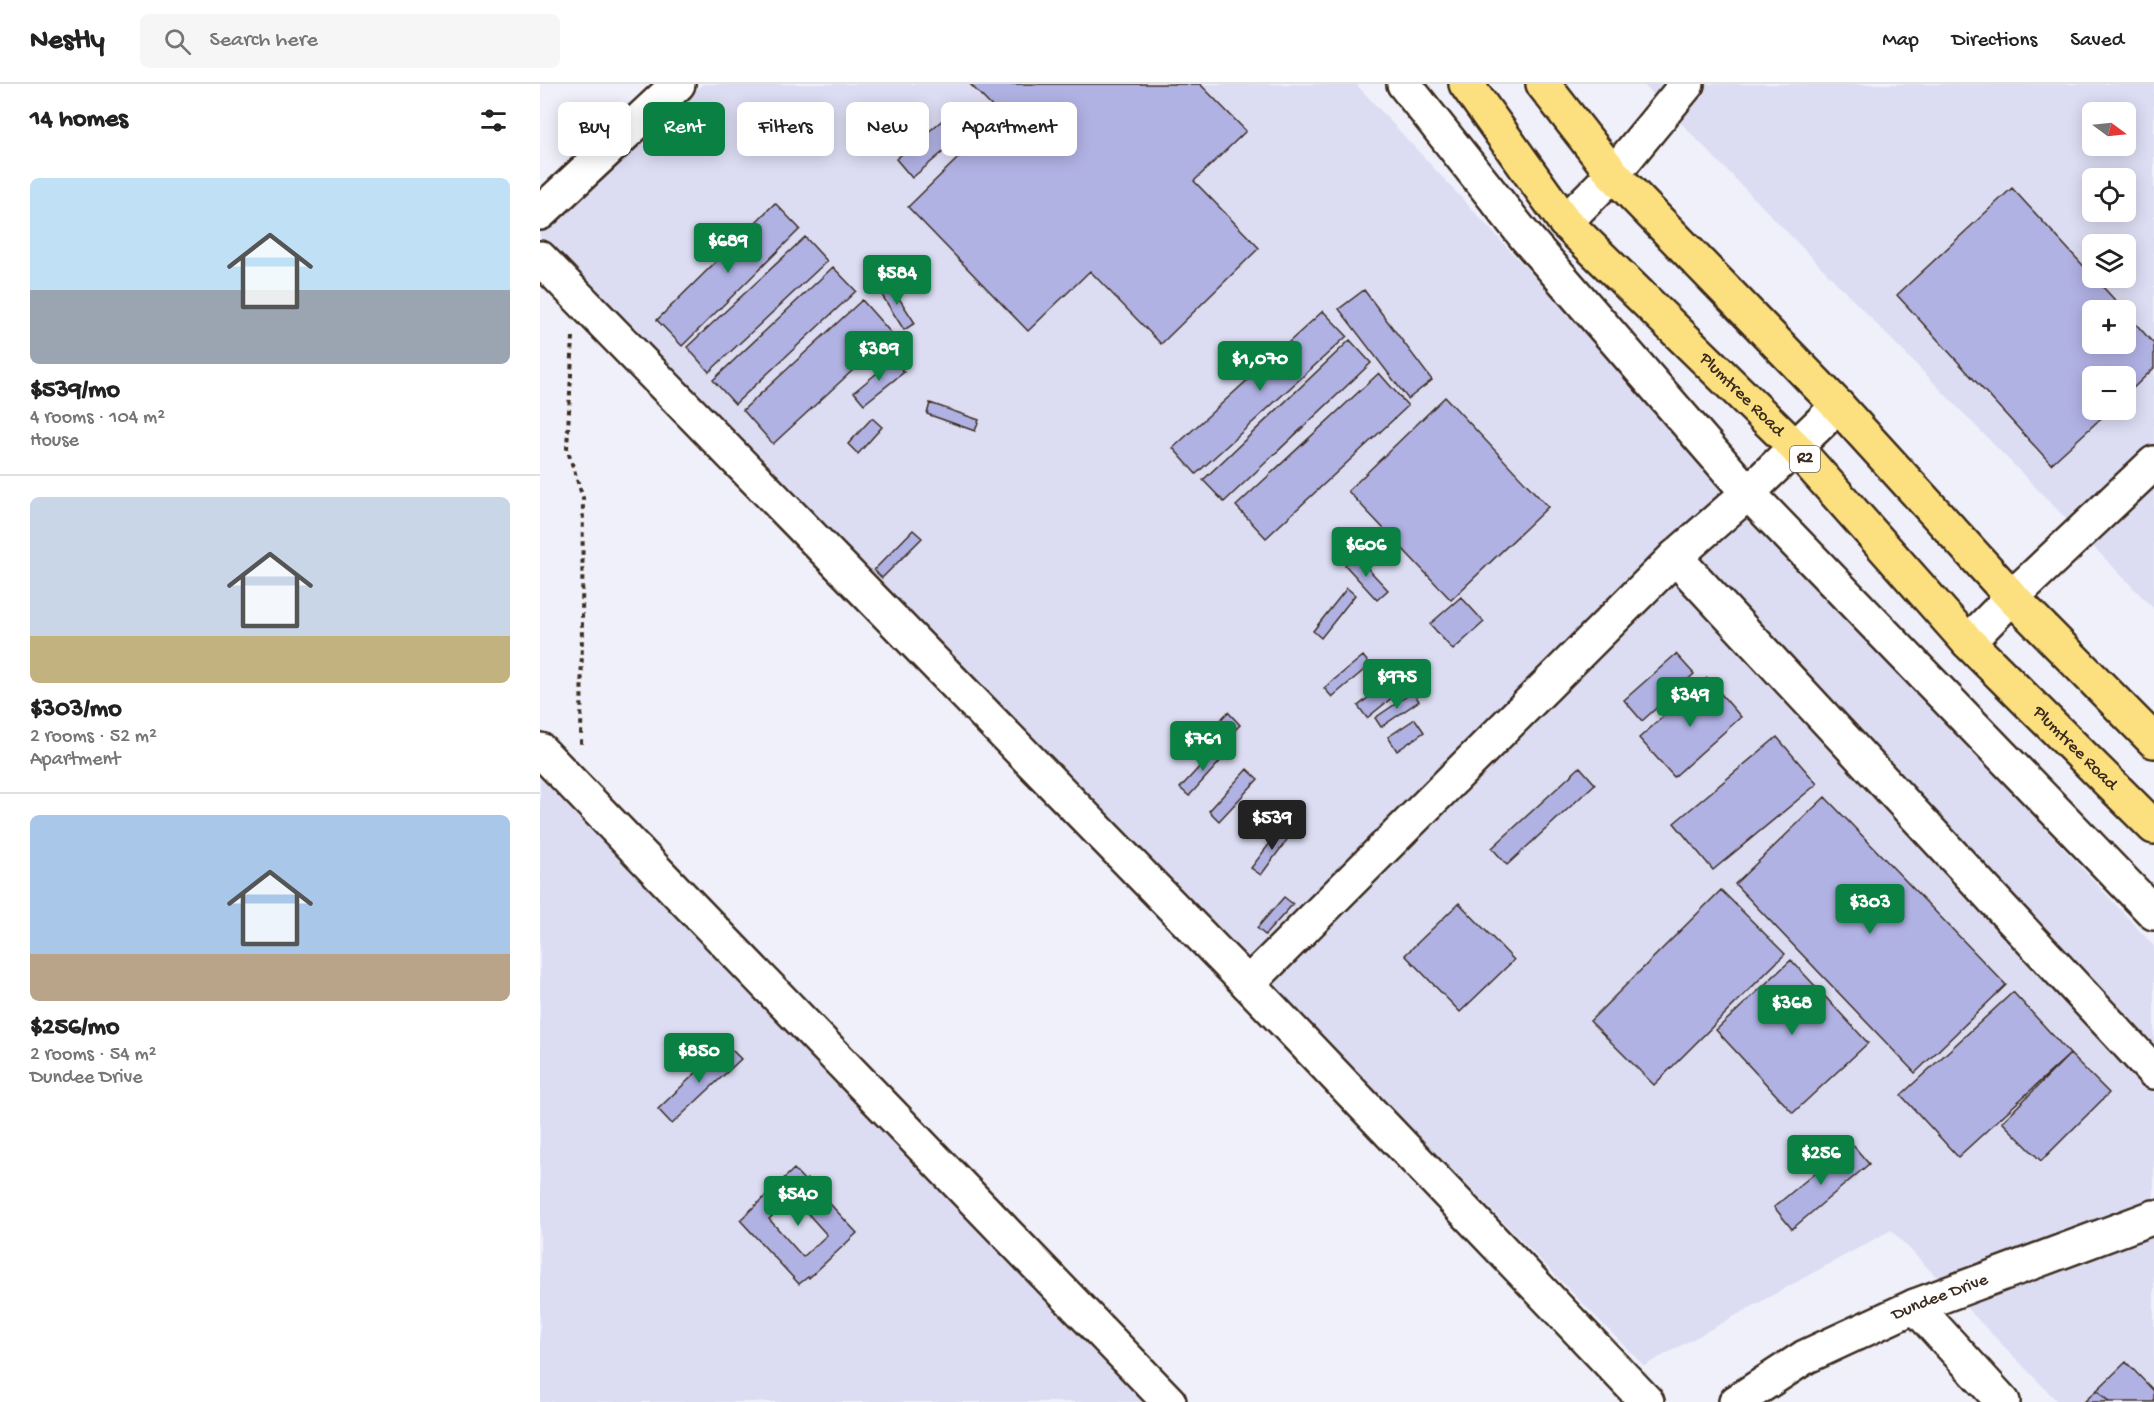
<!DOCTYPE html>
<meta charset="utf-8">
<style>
:root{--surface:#fff;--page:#f6f6f6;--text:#222;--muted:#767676;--line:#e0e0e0;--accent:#0b8043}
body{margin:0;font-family:"Gochi Hand",sans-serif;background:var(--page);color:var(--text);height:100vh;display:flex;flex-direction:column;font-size:22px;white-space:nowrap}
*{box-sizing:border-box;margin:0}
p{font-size:20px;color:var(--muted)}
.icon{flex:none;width:33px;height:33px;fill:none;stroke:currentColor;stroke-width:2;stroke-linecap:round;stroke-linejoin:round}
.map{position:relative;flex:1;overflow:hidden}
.drawer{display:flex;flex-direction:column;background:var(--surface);width:540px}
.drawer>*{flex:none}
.top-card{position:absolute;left:18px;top:18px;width:570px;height:54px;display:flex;gap:12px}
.needle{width:39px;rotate:105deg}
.buttons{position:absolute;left:1542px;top:18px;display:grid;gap:12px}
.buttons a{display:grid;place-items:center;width:54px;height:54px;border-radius:9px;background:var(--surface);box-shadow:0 3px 15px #0003;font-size:30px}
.price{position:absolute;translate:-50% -51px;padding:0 14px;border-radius:6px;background:var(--accent);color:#fff;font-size:20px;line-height:39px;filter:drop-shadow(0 2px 3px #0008)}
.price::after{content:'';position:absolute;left:50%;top:36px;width:18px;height:14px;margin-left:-9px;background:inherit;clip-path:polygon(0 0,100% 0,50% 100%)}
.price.active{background:#222;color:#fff}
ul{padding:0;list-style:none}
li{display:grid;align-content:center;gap:12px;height:318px;padding:0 30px}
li+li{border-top:2px solid var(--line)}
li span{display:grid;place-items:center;height:186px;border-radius:9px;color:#555}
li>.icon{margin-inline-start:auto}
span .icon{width:108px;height:108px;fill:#fffc;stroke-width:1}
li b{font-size:26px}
h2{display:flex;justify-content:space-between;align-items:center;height:72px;padding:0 30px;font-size:26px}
.pill{padding:0 21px;border-radius:9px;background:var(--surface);box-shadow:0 3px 15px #0003;font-size:21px;line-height:54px}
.pill.active{background:var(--accent);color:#fff}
header{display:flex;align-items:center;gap:36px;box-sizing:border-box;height:84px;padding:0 30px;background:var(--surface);border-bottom:2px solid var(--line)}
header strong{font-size:28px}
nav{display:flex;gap:33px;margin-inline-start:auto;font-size:21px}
.search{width:420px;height:54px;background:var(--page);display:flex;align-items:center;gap:15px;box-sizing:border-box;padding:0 21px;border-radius:9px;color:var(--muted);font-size:22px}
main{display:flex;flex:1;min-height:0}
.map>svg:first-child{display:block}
.built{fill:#dcddf3;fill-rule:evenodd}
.building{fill:#b1b2e4;stroke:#3b2a1e;stroke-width:1.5;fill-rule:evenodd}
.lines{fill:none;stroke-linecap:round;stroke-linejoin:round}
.minor-casing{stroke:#3b2a1e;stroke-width:38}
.highway-casing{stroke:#3b2a1e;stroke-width:38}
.path{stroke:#3b2a1e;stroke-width:4;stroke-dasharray:4.5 4.5;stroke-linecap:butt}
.minor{stroke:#fff;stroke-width:33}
.highway{stroke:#fce080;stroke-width:33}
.labels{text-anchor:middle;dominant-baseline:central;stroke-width:6;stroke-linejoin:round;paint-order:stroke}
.shield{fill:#fff;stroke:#766a62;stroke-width:1.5}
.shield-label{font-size:16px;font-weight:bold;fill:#3b2a1e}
.street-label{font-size:18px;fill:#3b2a1e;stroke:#fff}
</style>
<header>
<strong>Nestly</strong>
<div class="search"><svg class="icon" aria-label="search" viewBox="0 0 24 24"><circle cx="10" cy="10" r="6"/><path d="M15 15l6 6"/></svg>Search here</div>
<nav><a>Map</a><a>Directions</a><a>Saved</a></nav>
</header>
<main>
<section class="drawer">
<h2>14 homes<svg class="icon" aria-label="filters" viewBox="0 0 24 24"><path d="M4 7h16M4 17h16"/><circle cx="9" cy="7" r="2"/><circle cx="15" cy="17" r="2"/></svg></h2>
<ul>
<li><span style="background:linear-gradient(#bfe0f5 60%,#9aa5b1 0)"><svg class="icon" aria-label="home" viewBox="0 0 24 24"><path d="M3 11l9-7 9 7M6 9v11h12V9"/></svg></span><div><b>$539/mo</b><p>4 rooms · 104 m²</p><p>House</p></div></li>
<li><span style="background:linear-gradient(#c9d6e8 75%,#c2b280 0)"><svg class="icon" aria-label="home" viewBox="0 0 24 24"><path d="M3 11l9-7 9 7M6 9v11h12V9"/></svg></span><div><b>$303/mo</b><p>2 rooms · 52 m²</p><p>Apartment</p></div></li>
<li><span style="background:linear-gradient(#a9c7e8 75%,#b9a48a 0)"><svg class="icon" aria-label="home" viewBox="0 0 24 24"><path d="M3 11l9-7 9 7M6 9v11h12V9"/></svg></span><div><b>$256/mo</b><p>2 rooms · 54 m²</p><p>Dundee Drive</p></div></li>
</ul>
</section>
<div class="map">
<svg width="1614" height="1318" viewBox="0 0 1614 1318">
<rect width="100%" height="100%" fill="#eff0fa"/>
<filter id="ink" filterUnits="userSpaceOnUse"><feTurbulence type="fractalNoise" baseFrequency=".0167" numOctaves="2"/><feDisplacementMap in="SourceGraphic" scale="12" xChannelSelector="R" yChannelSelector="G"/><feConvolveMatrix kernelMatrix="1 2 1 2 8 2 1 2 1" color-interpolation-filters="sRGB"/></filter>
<g filter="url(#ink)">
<path class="built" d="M163 0H816L1614 862V1318H1518L1351 1146 1104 1282 0 153V146Z
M1103 0H1614V525ZM1552 28H1586V62H1552ZM1552 94H1586V128H1552ZM1552 160H1586V194H1552ZM1552 226H1586V260H1552ZM1552 292H1586V326H1552Z
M0 684 611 1318H0Z"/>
<path class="building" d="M430 0H660L706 47 654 97 719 164 621 260 550 187 488 247 368 123 461 32Z
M418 23 434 42 372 94 356 75Z
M1472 104 1584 226H1552V260H1586V229L1614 260V284L1586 311V292H1552V326H1570L1511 380 1357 211Z
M235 119 260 145 142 262 117 236Z
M265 153 287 177 169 288 147 263Z
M293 183 316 207 195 320 173 296Z
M349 199 375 239 364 246 338 205Z
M824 206 892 296 868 315 799 225Z
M322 216 352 250 233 360 203 326Z
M783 227 807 252 656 390 633 364Z
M810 256 831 279 684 418 663 396Z
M354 275 364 288 324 320 314 308Z
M839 289 868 322 726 454 696 422Z
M905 313 1008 423 911 516 808 407Z
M390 319 439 336 435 347 387 330Z
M332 334 342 343 318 370 308 360Z
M373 446 382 454 342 494 334 486Z
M815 471 848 506 837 516 805 481Z
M807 504 815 511 781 554 773 547Z
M921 513 944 538 913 566 890 540Z
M1136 570 1154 590 1102 637 1084 616Z
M823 572 830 581 792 613 784 604Z
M856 591 865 603 827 634 818 622Z
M1167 594 1201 633 1134 693 1099 654Z
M873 608 879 617 841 643 835 634Z
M688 628 700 641 668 673 656 661Z
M875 635 884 648 857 667 848 653Z
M1237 653 1277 700 1173 786 1134 739Z
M677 664 685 672 649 712 640 704Z
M1040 683 1055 700 967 781 952 764Z
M707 685 718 695 679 737 669 727Z
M1285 713 1466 901 1375 989 1195 800Z
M743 742 752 749 721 791 711 784Z
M1181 806 1245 870 1114 1001 1050 937Z
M744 813 753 820 725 851 717 844Z
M919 819 974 876 920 928 865 871Z
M1251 876 1328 959 1253 1029 1176 946Z
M1473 908 1530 970 1418 1073 1361 1011Z
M186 960 201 975 132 1040 118 1025Z
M1530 970 1569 1009 1501 1077 1462 1038Z
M1311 1059 1329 1080 1252 1145 1234 1123Z
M254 1085 265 1097 267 1095 317 1149 269 1194 268 1193 259 1200 200 1136ZM253 1113 287 1151 263 1173 229 1135Z
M1586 1278 1614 1307V1318H1569L1557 1306Z
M1557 1306 1569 1318H1544Z"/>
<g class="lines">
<g class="minor-casing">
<g id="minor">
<path d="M864 0 984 151 1208 409 1614 829"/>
<path d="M0 129 138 0"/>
<path d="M1025 138 1073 90 1147 0"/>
<path d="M0 174 708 900 1107 1318"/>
<path d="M1135 473 1614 988"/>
<path d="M1428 558 1472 513 1614 379"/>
<path d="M0 666 629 1318"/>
<path d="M708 900 1135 473 1208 409 1298 322"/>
<path d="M1375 1222 1463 1318"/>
<path id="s1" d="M1196 1318 1265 1273 1375 1222 1614 1133"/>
</g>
</g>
<g class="highway-casing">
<g id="highway">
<path id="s2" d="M926 0 1025 138 1255 363 1428 558 1614 743"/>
<path d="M1003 0 1073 90 1298 322 1472 513 1614 657"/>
</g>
</g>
<path class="path" d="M33 253 27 364 43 414 41 663"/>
<use href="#minor" class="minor"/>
<use href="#highway" class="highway"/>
</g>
</g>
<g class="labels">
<rect class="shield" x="1250" y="362" width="30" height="26" rx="4.5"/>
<g class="shield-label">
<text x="1265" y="375">R2</text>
</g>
<g class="street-label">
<text stroke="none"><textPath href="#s2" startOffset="417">Plumtree Road</textPath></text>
<text stroke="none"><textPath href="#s2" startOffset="903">Plumtree Road</textPath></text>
<text stroke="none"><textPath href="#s1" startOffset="230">Dundee Drive</textPath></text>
</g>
</g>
</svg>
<div class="buttons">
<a><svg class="needle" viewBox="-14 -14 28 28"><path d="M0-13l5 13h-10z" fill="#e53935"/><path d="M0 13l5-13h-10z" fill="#767676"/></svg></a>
<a><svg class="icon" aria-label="locate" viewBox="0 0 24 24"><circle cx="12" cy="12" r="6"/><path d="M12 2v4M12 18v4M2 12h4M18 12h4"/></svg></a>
<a><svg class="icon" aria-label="layers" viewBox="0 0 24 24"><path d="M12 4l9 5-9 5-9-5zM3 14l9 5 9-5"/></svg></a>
<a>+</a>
<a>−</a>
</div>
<b class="price" style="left:188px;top:190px">$689</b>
<b class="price" style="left:357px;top:222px">$584</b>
<b class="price" style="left:339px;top:298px">$389</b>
<b class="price" style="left:720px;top:308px">$1,070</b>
<b class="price" style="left:826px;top:494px">$606</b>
<b class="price" style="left:857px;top:626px">$975</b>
<b class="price" style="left:1150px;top:644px">$349</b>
<b class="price" style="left:663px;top:688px">$761</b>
<b class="price active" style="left:732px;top:767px">$539</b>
<b class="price" style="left:1330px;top:851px">$303</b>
<b class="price" style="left:1252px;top:952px">$368</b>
<b class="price" style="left:159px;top:1000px">$850</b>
<b class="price" style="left:1281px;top:1102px">$256</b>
<b class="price" style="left:258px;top:1143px">$540</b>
<div class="top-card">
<a class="pill">Buy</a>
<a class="pill active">Rent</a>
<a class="pill">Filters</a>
<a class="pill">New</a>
<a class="pill">Apartment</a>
</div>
</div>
</main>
